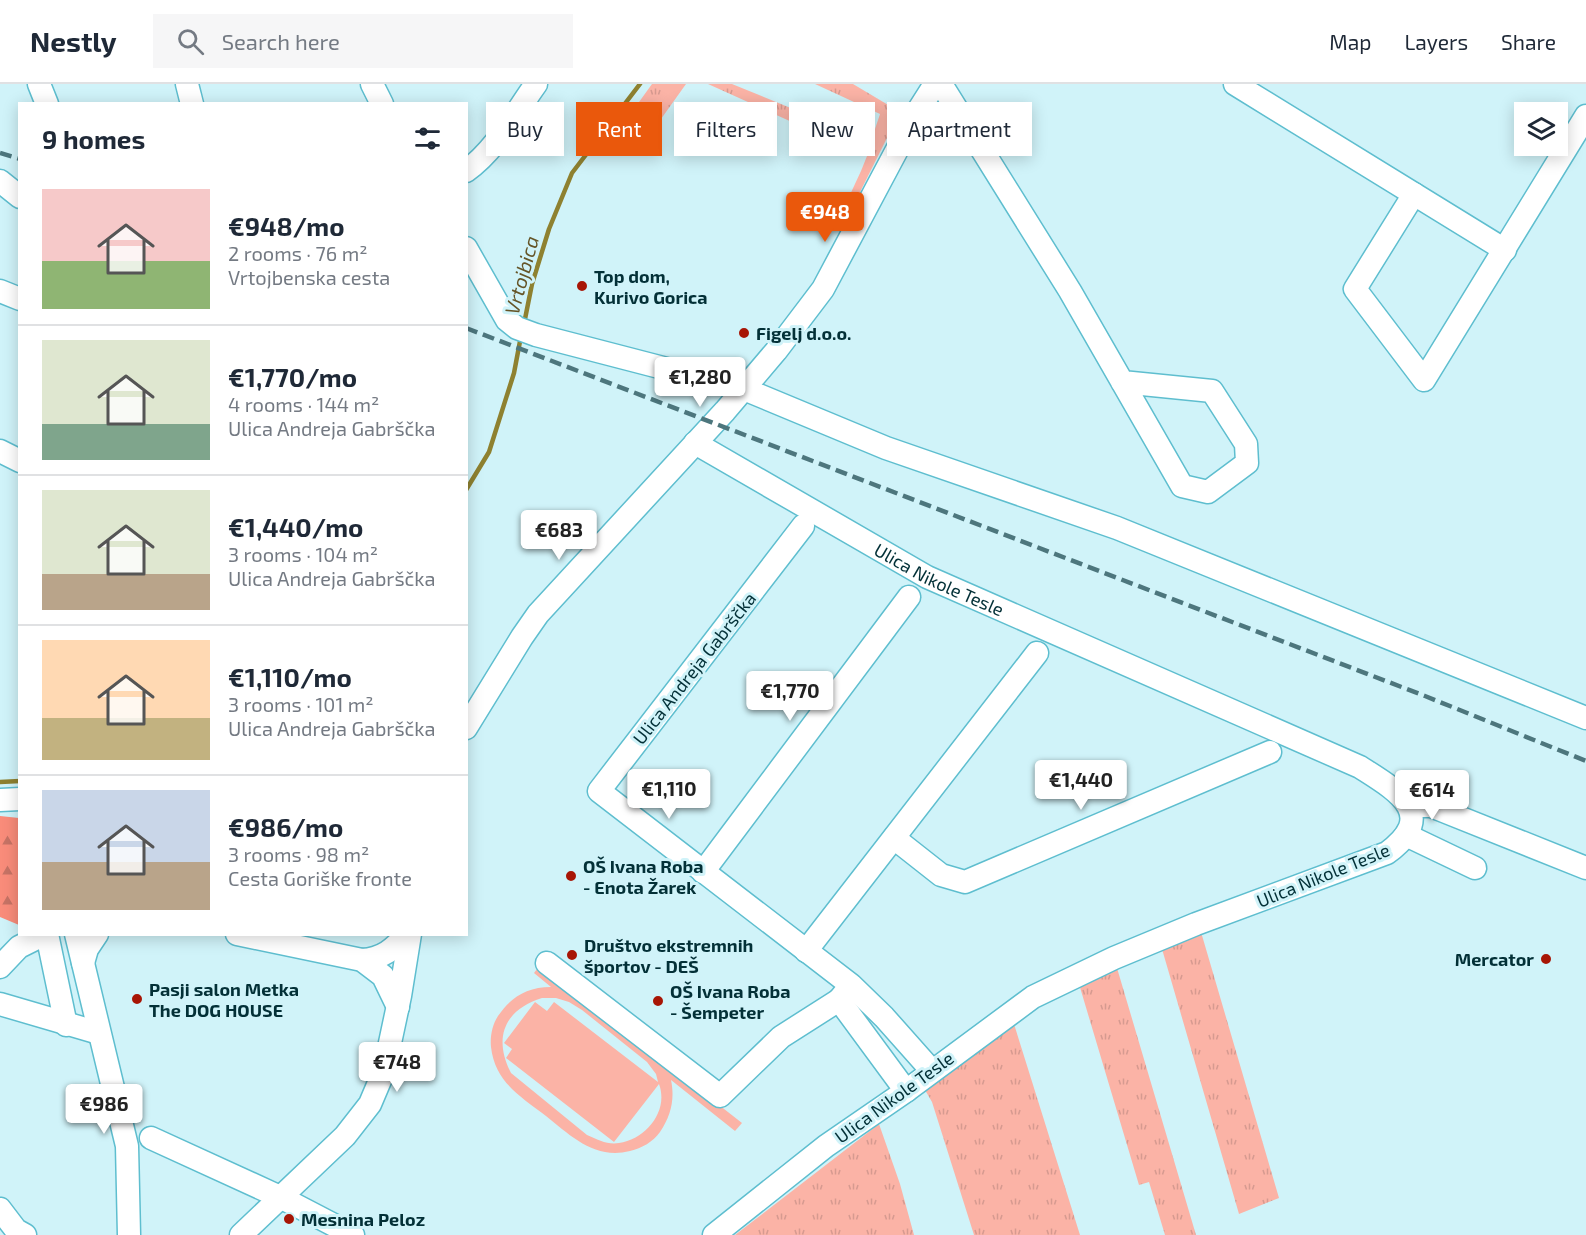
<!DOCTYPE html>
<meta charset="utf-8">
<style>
:root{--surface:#fff;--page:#f6f6f7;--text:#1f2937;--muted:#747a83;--line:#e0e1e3;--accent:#ea580c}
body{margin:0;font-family:"Exo 2",sans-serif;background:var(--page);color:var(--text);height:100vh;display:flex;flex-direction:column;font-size:22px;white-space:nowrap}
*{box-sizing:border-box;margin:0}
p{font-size:20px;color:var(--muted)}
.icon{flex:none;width:33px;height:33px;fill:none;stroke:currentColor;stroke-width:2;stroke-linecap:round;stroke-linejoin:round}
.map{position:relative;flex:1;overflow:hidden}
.sheet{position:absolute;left:18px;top:18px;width:450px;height:834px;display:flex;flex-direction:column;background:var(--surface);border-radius:0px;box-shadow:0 3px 15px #0003}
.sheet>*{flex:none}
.banner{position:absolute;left:486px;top:18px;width:570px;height:54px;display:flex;gap:12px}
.fabs{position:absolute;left:1514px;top:18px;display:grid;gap:12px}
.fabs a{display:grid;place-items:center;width:54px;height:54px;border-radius:0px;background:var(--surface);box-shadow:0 3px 15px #0003;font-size:30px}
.price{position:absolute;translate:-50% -51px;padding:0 14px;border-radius:6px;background:#fff;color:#222;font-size:20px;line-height:39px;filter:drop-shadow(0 2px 3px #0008)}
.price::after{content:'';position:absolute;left:50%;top:36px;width:18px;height:14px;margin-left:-9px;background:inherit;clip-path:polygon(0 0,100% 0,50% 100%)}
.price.selected{background:var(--accent);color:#fff}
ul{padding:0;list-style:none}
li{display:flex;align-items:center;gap:18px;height:150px;padding:0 24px}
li+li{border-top:2px solid var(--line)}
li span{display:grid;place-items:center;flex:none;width:168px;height:120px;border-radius:0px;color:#555}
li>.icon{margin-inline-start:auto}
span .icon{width:72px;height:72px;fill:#fffc;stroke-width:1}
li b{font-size:26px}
h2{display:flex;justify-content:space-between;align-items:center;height:72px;padding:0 24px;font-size:26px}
.pill{padding:0 21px;border-radius:0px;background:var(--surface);box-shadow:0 3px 15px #0003;font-size:21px;line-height:54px}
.pill.selected{background:var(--accent);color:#fff}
header{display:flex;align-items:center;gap:36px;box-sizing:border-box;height:84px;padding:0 30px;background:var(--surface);border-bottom:2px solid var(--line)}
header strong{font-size:28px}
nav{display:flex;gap:33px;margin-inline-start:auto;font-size:21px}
.search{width:420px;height:54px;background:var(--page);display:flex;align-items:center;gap:15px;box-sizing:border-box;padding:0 21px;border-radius:0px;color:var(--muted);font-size:22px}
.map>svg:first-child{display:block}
.grass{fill:url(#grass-tufts)}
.forest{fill:url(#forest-firs)}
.pitch{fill:#fbb3a6;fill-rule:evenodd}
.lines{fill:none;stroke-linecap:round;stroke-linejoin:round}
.stream{stroke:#8e8130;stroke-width:4.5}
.minor-casing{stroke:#5ebecf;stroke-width:25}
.minor{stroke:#fff;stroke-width:22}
.rail{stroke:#4d767d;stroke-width:4.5;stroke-dasharray:12 6;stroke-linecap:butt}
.poi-dot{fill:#a71505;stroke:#d0f3f9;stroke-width:2}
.labels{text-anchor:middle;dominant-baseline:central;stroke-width:6;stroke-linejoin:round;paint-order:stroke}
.poi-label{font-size:18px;font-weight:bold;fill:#033037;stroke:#d0f3f9;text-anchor:start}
.street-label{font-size:18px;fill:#033037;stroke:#d0f3f9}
.water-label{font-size:20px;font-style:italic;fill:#655528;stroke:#d0f3f9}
</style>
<header>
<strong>Nestly</strong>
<div class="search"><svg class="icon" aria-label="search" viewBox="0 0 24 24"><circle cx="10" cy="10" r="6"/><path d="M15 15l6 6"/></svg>Search here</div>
<nav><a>Map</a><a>Layers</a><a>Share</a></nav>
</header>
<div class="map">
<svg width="1586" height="1151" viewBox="0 0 1586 1151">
<defs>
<pattern id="grass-tufts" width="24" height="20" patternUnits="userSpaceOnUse" patternTransform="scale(1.5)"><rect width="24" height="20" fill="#fbb3a6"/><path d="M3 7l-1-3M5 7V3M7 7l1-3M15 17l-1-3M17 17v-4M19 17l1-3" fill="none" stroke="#d69a90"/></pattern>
<pattern id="forest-firs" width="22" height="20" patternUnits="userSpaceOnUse" patternTransform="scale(1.5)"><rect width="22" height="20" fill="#f98c7a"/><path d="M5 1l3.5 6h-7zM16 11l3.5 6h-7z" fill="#c77365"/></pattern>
</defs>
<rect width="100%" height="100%" fill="#d0f3f9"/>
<path class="grass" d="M652 0H686L661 35 634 25Z
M708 0H732L871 57 880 30 815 0H853L900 28 855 118 848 115 861 87 867 72Z
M1201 848 1279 1114 1239 1130 1162 865Z
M1117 884 1196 1151H1165L1149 1098 1139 1101 1079 900Z
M1014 940 1080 1151H974L932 1018 925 1006Z
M879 1040 900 1100 914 1151H735Z"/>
<path class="forest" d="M0 732 19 734V841L0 833Z"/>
<path class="pitch" d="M540 881 742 1039 735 1047 671 996C675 1015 671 1032 660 1048 653 1058 642 1064 630 1067 595 1076 571 1052 546 1032 520 1012 495 998 491 963 490 953 492 941 498 932 511 913 527 903 551 903L534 889ZM542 914H556L569 918 582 926 647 978 656 990 658 998 554 918 547 927 535 918 504 959 512 965 506 974 614 1058 659 1000C669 1027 646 1055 619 1059 608 1061 598 1056 587 1051L511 989C493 954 504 926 542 914Z"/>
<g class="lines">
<path class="stream" d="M524 240 532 200 549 145 572 89 640 0
M466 406 489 368 514 289 521 252
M0 698 20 697"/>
<g class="minor-casing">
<g id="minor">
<path d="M39 0 47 20"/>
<path d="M187 0 192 20"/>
<path d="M372 0 382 20"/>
<path d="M941 0 1070 207 1182 402 1208 408 1247 379 1246 360 1212 307 1122 298"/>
<path d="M1235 0 1505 166"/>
<path d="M466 87C496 66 515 29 536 0"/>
<path d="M0 97 20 113"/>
<path d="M1414 110 1355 205 1424 296 1586 32"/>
<path d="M466 164 507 236 517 244 536 251 744 305 886 364 1117 444 1586 634"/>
<path d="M0 207 20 215"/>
<path id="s1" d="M695 359 927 493 1360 683C1396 706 1440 730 1387 769L1196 840 1114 874 1033 913 906 1007 826 1062 714 1151"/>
<path d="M0 367 20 377"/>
<path d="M803 442 599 707 851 901 884 933 932 987"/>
<path d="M466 644 522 553 538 530 725 327 776 267 823 205 916 30 935 0"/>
<path d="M0 716 20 715"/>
<path d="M1409 722H1431L1586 784"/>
<path d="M1406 751 1475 784"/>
<path d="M894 754 941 791 965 798 1270 668"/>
<path d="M703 788 909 513"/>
<path d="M47 850 66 941"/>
<path d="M76 850 127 1062 129 1151"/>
<path d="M237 850 362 876 383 892 398 923"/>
<path d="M806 867 1037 569"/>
<path d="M362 876C382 875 394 865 407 850"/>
<path d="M83 879 87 865 97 850"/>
<path d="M547 879 720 1012 781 953 839 916"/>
<path d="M0 883 19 863 45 850"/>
<path d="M848 905 839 916 906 1007"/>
<path d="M0 920 99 949"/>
<path d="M151 1054 280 1113 353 1151"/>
<path d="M0 1125 16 1146 25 1151"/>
<path d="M241 1151 345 1052 370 1020 384 987 400 912 410 850"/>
</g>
</g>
<use href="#minor" class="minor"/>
<path class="rail" d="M0 69 20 75
M466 244 1425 612 1586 677"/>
</g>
<g class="poi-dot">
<circle cx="582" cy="202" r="6"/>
<circle cx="744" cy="249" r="6"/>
<circle cx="571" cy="792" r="6"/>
<circle cx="572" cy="871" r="6"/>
<circle cx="1546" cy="875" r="6"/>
<circle cx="137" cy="915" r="6"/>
<circle cx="658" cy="917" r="6"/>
<circle cx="289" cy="1135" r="6"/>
</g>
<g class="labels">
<g class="poi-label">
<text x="594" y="192">Top dom,<tspan x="594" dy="21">Kurivo Gorica</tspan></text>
<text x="756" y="249">Figelj d.o.o.</text>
<text x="583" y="782">OŠ Ivana Roba<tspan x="583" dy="21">- Enota Žarek</tspan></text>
<text x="584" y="861">Društvo ekstremnih<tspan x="584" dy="21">športov - DEŠ</tspan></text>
<text x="1534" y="875" text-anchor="end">Mercator</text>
<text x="149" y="905">Pasji salon Metka<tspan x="149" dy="21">The DOG HOUSE</tspan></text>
<text x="670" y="907">OŠ Ivana Roba<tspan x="670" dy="21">- Šempeter</tspan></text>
<text x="301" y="1135">Mesnina Peloz</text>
</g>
<g class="street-label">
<text stroke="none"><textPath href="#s1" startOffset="280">Ulica Nikole Tesle</textPath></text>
<text transform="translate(694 584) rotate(-52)">Ulica Andreja Gabrščka</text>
<text transform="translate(1323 791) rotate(-22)">Ulica Nikole Tesle</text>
<text transform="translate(894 1013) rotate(-36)">Ulica Nikole Tesle</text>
</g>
<g class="water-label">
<text transform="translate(521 191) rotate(-75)">Vrtojbica</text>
</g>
</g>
</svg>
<div class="fabs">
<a><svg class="icon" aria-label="layers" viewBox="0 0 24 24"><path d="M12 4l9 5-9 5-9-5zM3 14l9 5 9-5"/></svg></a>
</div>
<b class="price selected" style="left:825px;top:159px">€948</b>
<b class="price" style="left:700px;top:324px">€1,280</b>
<b class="price" style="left:559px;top:477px">€683</b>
<b class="price" style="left:790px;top:638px">€1,770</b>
<b class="price" style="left:1081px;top:727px">€1,440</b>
<b class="price" style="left:669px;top:736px">€1,110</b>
<b class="price" style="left:1432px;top:737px">€614</b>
<b class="price" style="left:397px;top:1009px">€748</b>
<b class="price" style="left:104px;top:1051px">€986</b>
<div class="banner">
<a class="pill">Buy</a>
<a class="pill selected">Rent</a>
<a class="pill">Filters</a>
<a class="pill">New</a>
<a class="pill">Apartment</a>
</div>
<section class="sheet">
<h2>9 homes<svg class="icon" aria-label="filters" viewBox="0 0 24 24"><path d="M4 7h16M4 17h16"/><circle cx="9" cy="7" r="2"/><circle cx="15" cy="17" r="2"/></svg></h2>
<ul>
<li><span style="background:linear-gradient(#f6c9c9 60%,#8fb573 0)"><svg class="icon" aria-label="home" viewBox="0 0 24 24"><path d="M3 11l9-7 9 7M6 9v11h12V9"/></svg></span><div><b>€948/mo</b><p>2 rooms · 76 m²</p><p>Vrtojbenska cesta</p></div></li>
<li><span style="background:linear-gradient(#dfe7d0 70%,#7fa58c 0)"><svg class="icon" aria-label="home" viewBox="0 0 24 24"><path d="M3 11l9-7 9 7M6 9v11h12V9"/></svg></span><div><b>€1,770/mo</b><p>4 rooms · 144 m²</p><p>Ulica Andreja Gabrščka</p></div></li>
<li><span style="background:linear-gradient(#dfe7d0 70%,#b9a48a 0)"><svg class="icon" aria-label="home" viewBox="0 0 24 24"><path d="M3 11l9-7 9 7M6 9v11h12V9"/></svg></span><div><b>€1,440/mo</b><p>3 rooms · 104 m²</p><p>Ulica Andreja Gabrščka</p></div></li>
<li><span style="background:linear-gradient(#ffd9b3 65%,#c2b280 0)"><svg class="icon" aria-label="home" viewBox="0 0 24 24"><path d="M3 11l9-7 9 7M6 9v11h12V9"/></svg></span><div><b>€1,110/mo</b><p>3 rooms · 101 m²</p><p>Ulica Andreja Gabrščka</p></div></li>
<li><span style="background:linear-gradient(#c9d6e8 60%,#b9a48a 0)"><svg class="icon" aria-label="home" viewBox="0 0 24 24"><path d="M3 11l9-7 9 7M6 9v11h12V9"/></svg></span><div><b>€986/mo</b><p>3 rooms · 98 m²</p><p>Cesta Goriške fronte</p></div></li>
</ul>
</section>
</div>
